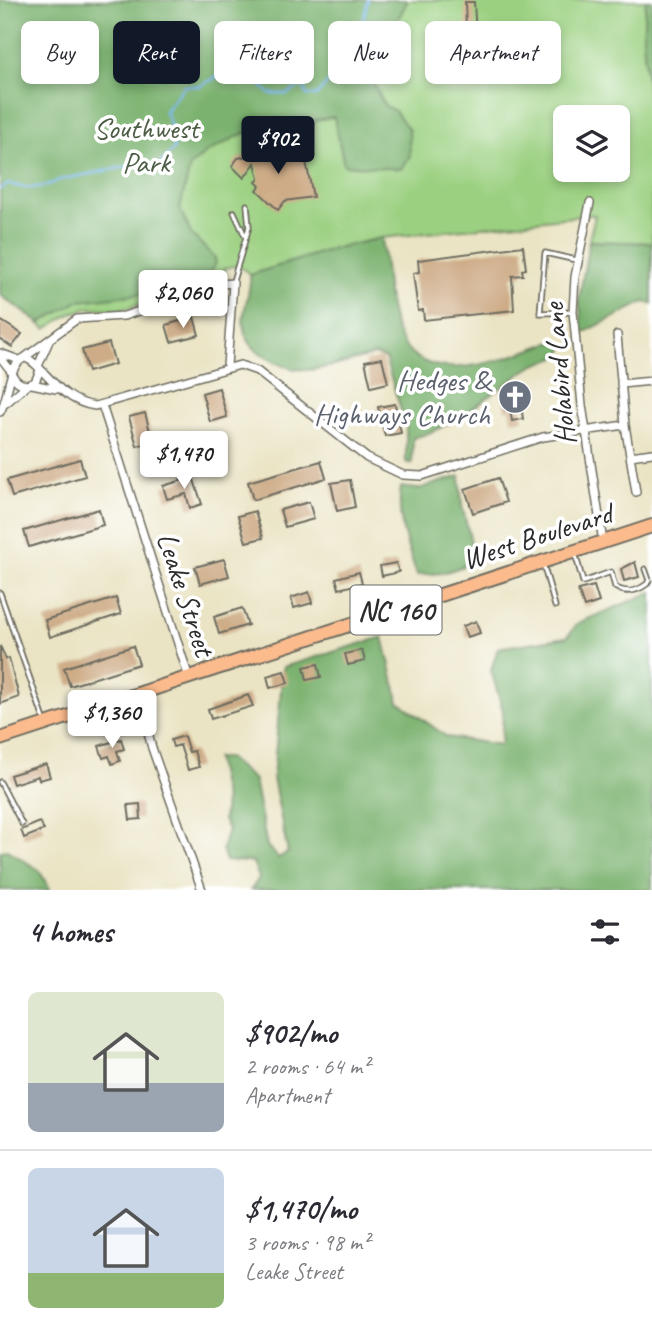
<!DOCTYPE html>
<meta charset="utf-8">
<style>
:root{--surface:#fff;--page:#f7f7f7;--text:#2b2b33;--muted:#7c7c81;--line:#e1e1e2;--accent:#111827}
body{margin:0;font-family:Caveat,sans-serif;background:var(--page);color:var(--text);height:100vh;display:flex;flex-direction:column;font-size:26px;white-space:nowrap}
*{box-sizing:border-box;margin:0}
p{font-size:23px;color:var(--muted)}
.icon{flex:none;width:38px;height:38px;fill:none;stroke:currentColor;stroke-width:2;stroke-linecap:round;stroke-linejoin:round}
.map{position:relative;height:890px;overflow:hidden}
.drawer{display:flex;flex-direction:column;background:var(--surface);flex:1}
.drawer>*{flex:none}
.top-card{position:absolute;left:21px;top:21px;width:611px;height:63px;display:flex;gap:14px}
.fabs{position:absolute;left:553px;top:105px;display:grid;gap:14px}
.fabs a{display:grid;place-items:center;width:77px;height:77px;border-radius:10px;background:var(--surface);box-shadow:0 4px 10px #0003;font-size:35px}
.price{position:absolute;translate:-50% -60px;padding:0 16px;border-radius:7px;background:#fff;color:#222;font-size:23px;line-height:46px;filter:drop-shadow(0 2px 4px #0008)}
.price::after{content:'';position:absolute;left:50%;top:42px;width:21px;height:16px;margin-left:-10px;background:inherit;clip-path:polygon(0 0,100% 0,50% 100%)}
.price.selected{background:var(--accent);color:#fff}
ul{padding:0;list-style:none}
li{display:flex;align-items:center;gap:21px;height:175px;padding:0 28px}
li+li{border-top:2px solid var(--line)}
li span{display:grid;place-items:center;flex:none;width:196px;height:140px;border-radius:10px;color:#555}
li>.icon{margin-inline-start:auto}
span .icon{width:84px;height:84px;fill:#fffc;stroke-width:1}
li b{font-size:30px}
h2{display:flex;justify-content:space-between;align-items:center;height:84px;padding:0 28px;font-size:30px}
.chip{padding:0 24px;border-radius:10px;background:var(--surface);box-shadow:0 4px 10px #0003;font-size:24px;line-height:63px}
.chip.selected{background:var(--accent);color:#fff}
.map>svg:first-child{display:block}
.green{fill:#9bd081;stroke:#637e56;stroke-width:2;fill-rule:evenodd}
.forest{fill:#7cb26f;stroke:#546e4d;stroke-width:2}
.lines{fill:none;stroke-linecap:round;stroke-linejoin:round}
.stream{stroke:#79b7ec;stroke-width:2.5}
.building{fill:#ceac87}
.service-casing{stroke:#6e6c61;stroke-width:7}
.minor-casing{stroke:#6e6c61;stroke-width:10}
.primary-casing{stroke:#6e6c61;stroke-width:16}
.service{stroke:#fff;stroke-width:3.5}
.minor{stroke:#fff;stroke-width:7}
.primary{stroke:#fbbb8d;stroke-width:12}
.labels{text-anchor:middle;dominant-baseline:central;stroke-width:7;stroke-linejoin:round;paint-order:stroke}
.shield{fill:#fff;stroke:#6b6b6b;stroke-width:2}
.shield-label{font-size:28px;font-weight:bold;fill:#2b2b2b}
.park-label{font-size:30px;fill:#4d5d45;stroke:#fff}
.street-label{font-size:30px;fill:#2b2b2b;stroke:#fff}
.worship-label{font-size:30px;fill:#5b616d;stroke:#fff;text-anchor:end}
</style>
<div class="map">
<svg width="652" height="890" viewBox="0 0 652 890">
<rect width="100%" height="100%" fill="#fff"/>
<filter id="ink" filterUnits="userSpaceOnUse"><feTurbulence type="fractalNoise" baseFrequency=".0143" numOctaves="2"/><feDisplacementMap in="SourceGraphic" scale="14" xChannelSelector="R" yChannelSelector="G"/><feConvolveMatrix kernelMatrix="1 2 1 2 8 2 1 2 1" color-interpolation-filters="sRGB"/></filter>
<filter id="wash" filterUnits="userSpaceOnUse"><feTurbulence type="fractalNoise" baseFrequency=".00686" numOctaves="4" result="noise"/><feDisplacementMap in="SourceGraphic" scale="28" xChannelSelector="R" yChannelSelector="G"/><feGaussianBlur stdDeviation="1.57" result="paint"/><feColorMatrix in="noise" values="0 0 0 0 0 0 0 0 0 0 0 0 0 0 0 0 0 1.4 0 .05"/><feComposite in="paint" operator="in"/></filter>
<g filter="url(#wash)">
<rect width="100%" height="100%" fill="#eae4c4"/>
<path class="green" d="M0 0H404L406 3 408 0H646L643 38 652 137V243L589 241 595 215H590L382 238 332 249 250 275C236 260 222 266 215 282L121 310 89 308 72 313 46 329 0 291ZM565 117H618V170H565Z"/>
<path class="forest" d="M0 0H408L369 75 385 106 395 111 409 130 410 156 401 169 344 165 334 117 316 120 305 138 284 140 258 132 244 133 207 152 190 166 180 209 191 234 215 258 216 263 210 273 140 294 79 301 40 323 0 295Z
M646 0H652V137L643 38Z
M382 238C386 267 386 302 396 329 420 395 503 359 549 343H560L564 349C558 360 541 361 531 367 492 390 458 427 413 438L412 464 406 462V427L385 358 375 355C335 364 302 382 266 357 256 351 249 345 245 333 239 313 252 293 250 275L332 249Z
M589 241 652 243V304L644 302 583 333 579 299Z
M460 476 462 506 472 546 464 566 443 573 417 575C407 545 396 519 401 487L418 489Z
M652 592V890H251L259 878 253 862 226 861 222 850 228 829 223 820 225 801 216 758H228L254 780 267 846 278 858 288 853 273 778 283 667 383 637 399 702 447 737 501 745 503 711 491 670 498 648 567 637 578 623Z
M7 850 39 870 50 890H0V851Z"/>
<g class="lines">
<path class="stream" d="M0 189 9 184C26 189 44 189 59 180L140 164 157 167 174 149 173 132 165 111 184 86H200L219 76 249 72 270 94H287L303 85 307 95 316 96 356 50 368 0"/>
</g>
<g id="blocks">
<path class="building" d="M465 2H474L477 52H467Z
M284 150 286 159 305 156 313 197 285 201 278 210 257 190 260 186 256 182 259 179 255 163 244 178 232 166 238 158Z
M523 246 526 269 522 270 523 275 512 276 514 310 424 320 423 310 418 311 413 273 419 272 418 260Z
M194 317 199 335 171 342 166 325Z
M0 320 22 334 12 347 0 339Z
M109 343 115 364 88 372 82 350Z
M382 358 388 383 371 387 365 361Z
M525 386 528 405 521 406 523 419 512 421 510 409 505 410 501 390Z
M219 388 227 417 210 422 202 393Z
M395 404 401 433 385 436 378 407Z
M145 413 153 442 137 446 129 417Z
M80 459 85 476 12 497 7 480Z
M321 461 326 478 253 500 248 482Z
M193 477 202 504 190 508 186 494 167 499 163 486Z
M498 478 506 502 473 513 465 489Z
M350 480 355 507 337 511 331 483Z
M309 502 314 519 285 527 280 510Z
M99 509 103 525 29 547 24 531Z
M255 511 263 538 246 542 238 516Z
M224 559 229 576 200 584 195 567Z
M635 562 639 577 624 581 621 569Z
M396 563 399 572 382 576 380 566Z
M359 572 362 583 339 589 336 578Z
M594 586 599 602 584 607 578 590Z
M309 592 312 603 294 608 291 598Z
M116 598 121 614 50 637 45 620Z
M242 608 248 625 219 634 214 617Z
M476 621 480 633 467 637 463 626Z
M0 646 6 659 9 658 19 697 0 704Z
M133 646 139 664 70 686 64 668Z
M362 650 365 661 348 665 345 654Z
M318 664 321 677 307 680 304 667Z
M284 671 288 683 270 688 267 676Z
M248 695 253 706 211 719 208 709Z
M184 736 189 752 194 751 199 767 188 770 180 745 173 747 171 740Z
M121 739 124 749 117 751 120 761 112 764 109 756 103 758 99 746Z
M46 764 50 777 39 780 38 776 13 784 10 775Z
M140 804 141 819 130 820 128 805Z
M40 822 44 830 24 838 21 830Z"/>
</g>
</g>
<g filter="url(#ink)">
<use href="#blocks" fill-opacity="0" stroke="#6e6c61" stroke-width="2"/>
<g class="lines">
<g class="service-casing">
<path id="service" d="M234 212 245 236
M233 281 249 227 247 205
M573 312 540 313 545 253 576 260
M575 553 583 582 611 572 615 587C626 594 636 592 647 584L649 580 645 569
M543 564 555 606
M0 593 45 722
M0 782 22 824"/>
</g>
<g class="minor-casing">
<path id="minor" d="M590 203 575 277 573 312 582 405 603 542
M617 335 625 425 636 492
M0 353 19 360
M0 357 12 372
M24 358 77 319 124 316 221 284 233 283 227 366
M38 366 49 341
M13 376C18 385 27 387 35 382L40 370
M32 384 56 389
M621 384 652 381
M6 403 27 385
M102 405 189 678
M0 412C10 396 7 366 24 358 40 359 57 401 95 406L240 365 257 371 367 458 403 475 422 476 543 437 625 425
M630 456 652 453
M138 694 152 748 202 890"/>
</g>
<g class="primary-casing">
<path id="primary" d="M0 739 652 526"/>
</g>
<use href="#service" class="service"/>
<use href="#minor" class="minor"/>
<use href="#primary" class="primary"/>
</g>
</g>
<defs>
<g id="church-disc" transform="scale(1.75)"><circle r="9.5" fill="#6b7280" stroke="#fff"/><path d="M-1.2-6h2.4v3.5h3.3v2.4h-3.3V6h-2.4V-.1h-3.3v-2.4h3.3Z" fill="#fff"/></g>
</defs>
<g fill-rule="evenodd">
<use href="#church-disc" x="515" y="397"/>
</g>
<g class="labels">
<rect class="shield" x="350.5" y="585.5" width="91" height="49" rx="5"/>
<g class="shield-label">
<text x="396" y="610">NC 160</text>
</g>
<g class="park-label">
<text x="146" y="128">Southwest<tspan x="146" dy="34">Park</tspan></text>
</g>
<g class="street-label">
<text transform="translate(559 374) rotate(-95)">Holabird Lane</text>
<text transform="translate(537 536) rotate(-18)">West Boulevard</text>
<text transform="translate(186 594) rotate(72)">Leake Street</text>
</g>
<g class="worship-label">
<text x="490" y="380">Hedges &amp;<tspan x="490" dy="34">Highways Church</tspan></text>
</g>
</g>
</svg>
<div class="fabs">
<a><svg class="icon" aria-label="layers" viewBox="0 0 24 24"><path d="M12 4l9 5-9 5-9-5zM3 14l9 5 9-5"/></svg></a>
</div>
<b class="price selected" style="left:278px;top:176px">$902</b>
<b class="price" style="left:183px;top:330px">$2,060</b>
<b class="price" style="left:184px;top:491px">$1,470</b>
<b class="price" style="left:112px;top:750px">$1,360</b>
<div class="top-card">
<a class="chip">Buy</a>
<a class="chip selected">Rent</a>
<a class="chip">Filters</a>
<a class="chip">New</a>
<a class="chip">Apartment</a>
</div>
</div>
<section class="drawer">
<h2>4 homes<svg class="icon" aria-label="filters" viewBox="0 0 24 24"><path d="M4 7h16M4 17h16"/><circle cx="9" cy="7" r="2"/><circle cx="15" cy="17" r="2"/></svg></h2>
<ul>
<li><span style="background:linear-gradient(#dfe7d0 65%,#9aa5b1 0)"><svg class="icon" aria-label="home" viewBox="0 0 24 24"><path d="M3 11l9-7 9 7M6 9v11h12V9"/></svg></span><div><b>$902/mo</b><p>2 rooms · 64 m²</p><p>Apartment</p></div></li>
<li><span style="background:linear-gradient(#c9d6e8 75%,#8fb573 0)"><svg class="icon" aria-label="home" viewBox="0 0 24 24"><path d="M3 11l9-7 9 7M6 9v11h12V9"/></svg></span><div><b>$1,470/mo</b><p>3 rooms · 98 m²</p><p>Leake Street</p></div></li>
</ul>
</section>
